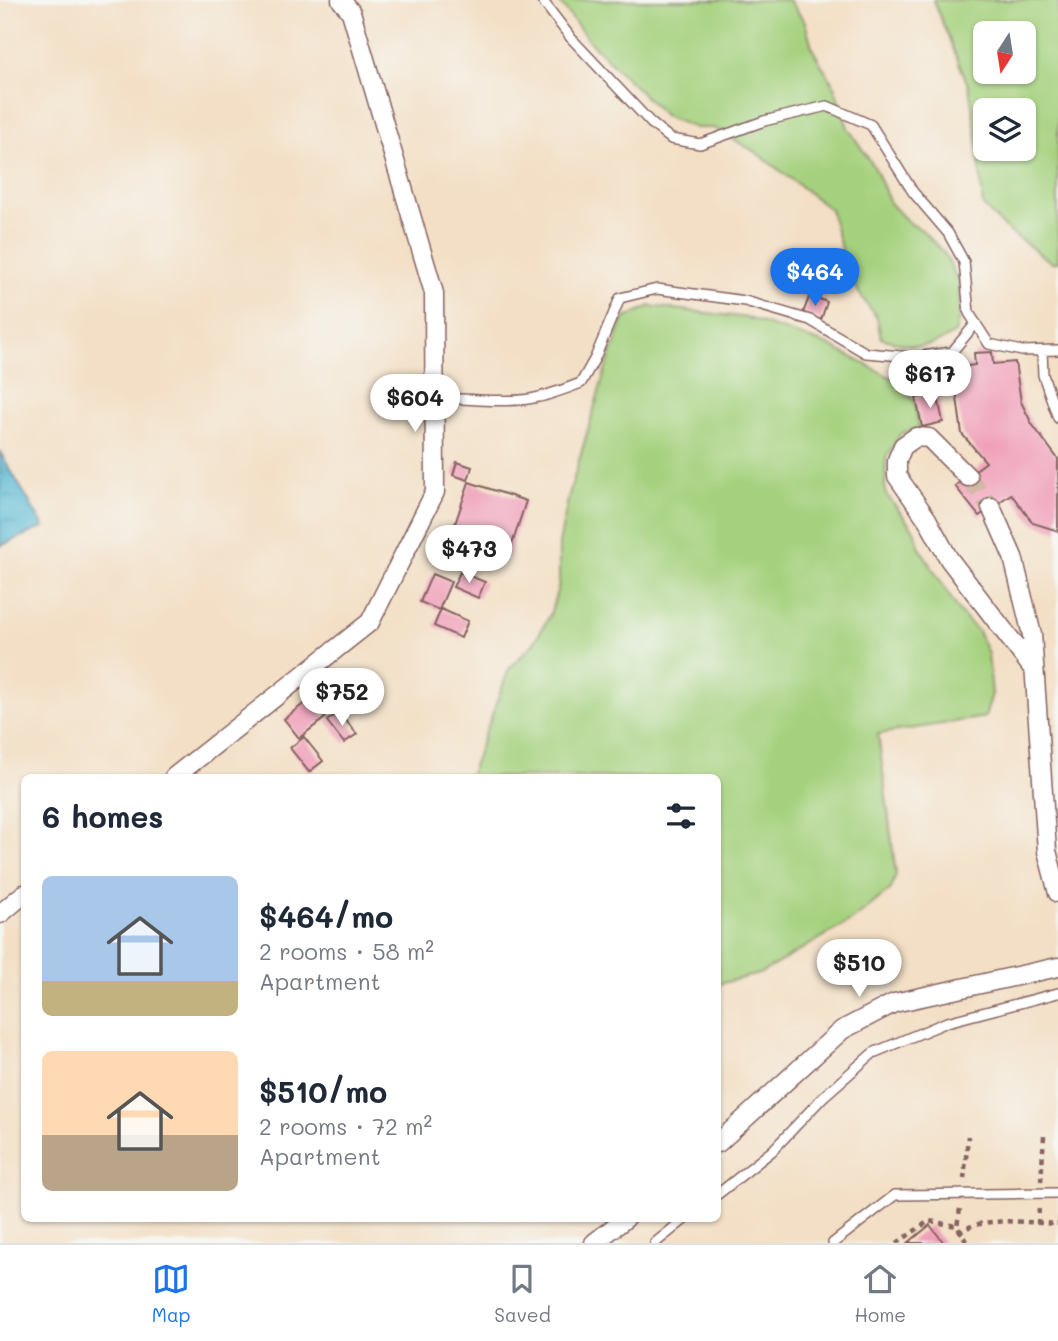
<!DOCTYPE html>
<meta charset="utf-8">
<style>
:root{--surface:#fff;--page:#f2f2f3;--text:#1f2937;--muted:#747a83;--line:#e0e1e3;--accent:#1a73e8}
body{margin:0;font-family:Mali,sans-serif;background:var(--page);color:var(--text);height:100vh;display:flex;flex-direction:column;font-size:26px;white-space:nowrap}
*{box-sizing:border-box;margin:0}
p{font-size:23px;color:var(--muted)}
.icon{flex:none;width:38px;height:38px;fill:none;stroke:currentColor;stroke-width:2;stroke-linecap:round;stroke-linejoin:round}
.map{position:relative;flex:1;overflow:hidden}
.sheet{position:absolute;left:21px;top:774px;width:700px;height:448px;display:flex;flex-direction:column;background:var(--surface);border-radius:10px;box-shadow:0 2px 5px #0004}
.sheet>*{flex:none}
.needle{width:46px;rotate:192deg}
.tools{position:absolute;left:973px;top:21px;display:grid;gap:14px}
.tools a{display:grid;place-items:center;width:63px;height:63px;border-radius:10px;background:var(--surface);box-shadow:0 2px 5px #0004;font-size:35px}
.price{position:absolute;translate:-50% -60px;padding:0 16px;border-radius:24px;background:#fff;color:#222;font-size:23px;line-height:46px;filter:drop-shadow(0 2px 4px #0008)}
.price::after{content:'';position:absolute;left:50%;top:42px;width:21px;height:16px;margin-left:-10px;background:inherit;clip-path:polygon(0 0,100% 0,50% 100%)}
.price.on{background:var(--accent);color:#fff}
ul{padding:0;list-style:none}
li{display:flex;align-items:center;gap:21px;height:175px;padding:0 21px}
li span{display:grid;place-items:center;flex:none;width:196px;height:140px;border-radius:10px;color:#555}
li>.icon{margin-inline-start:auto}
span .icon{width:84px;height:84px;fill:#fffc;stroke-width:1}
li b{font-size:30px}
h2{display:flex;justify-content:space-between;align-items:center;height:84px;padding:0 21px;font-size:30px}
.tabs{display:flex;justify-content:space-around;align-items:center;height:98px;border-top:2px solid var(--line);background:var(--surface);font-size:19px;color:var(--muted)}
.tabs a{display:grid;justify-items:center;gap:4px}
.tabs .on{color:var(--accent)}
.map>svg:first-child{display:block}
.grass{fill:#a5d17e;stroke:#787854;stroke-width:2;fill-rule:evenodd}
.water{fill:url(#water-ripples);stroke:#4f6b7f;stroke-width:2}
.building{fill:#f0a0b9}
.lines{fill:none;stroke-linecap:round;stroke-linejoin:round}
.street-tunnel{stroke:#d1b9a6;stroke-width:18;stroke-dasharray:18 9;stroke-linecap:butt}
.lane-casing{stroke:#856261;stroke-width:12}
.street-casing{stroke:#856261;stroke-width:21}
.path{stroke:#856261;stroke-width:4.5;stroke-dasharray:5 5;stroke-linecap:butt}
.lane{stroke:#fff;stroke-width:9}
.street{stroke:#fff;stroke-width:18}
</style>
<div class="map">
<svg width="1058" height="1243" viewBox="0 0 1058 1243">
<defs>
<pattern id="water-ripples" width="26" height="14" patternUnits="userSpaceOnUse" patternTransform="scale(1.75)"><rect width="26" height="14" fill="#54b7d3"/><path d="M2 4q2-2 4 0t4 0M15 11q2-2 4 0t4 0" fill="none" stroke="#4894ab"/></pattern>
</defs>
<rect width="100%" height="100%" fill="#f6f6f2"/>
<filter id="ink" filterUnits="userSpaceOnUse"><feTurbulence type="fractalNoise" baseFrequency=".0143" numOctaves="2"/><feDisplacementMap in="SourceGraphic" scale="14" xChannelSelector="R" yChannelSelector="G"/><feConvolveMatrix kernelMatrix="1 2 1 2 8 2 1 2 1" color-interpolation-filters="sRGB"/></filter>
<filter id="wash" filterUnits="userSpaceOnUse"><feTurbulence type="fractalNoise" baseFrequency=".00686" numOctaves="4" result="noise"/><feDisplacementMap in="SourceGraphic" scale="28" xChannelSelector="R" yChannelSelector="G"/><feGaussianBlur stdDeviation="1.57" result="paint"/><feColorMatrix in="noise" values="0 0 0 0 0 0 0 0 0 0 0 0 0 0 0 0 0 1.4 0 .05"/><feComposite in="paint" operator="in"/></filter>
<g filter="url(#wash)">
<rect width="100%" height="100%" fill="#f3dfc5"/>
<path class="grass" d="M558 0H789L805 22 813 50 834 86 848 128 876 170 890 203 908 222 922 230 944 253 959 282 960 312 955 333C927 351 911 348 881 338L877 318 859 293 846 266 830 209 757 153 714 128H696L666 117 590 42Z
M933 0H1058V262H1051L1006 229 983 206 978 144 969 87ZM985 33H1024V72H985ZM985 110H1024V149H985Z
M650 306 748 318 828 345 894 379 914 401 919 428 901 433 886 458 885 493 914 530 920 548 960 613 978 631 988 654 992 694 985 717 878 734 896 874 891 889 854 919 759 974 718 984V777H469L509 669 534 643 550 615 559 584V544L569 495 606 368 624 319Z"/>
<path class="water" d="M0 452 44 527 0 546Z"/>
<g id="blocks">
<path class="building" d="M810 295 827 302 821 320 803 313Z
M992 352 993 364 1015 362 1021 402 1032 424 1058 459V531L1033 523 1011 494 979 516 955 486 986 462 962 434 953 368 975 365 974 353Z
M937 393 943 422 922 427 916 398Z
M457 462 472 467 468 480 453 475Z
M469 482 526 501 508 557 450 539Z
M460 572 485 582 478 598 453 587Z
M432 574 451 582 439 610 420 602Z
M441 609 468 621 461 638 434 626Z
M310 699 325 718 299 738 284 719Z
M339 712 357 734 344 743 327 721Z
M304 737 323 761 309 772 290 748Z
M930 1225 944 1243H908Z"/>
</g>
</g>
<g filter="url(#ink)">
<use href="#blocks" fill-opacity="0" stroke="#856261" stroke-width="2"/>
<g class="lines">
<path class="street-tunnel" d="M968 477 991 507"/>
<g class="lane-casing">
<path id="lane" d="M542 0 571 38 651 123 671 139 700 144 764 121 827 106 871 125 913 192 948 233 964 262 969 313 989 344 1022 351 1058 350
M1042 351 1043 375 1058 418
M434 399C469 397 506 405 539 397 553 394 568 388 581 383L595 358 620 298 657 289 745 301 810 320 866 353 914 357 952 352 976 323
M718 1194 772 1151 824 1096 873 1053 947 1022 1058 993
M655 1243 686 1218
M833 1243 895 1195 1058 1193"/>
</g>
<g class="street-casing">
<path id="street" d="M968 477 929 438 916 437 903 446 897 460V476L927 519 949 559 1034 670
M991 507 1013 557 1032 635 1047 851 1058 893
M174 777 370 622 435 492 434 293 351 12 341 0
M0 914 24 894
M718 1143 842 1030 894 1003 1058 967
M594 1243 626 1218"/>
</g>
<path class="path" d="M964 1179 968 1136
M1041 1181 1044 1136
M960 1209 957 1226 967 1243
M1038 1224 1039 1207
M959 1233C981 1215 1030 1223 1058 1224
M897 1243 929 1221 957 1226"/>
<use href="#lane" class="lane"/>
<use href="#street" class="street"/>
</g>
</g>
</svg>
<div class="tools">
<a><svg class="needle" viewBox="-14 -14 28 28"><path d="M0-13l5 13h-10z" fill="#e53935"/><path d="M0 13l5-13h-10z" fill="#747a83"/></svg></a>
<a><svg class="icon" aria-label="layers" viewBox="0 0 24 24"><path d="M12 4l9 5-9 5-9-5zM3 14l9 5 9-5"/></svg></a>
</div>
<b class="price on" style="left:815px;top:308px">$464</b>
<b class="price" style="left:930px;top:410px">$617</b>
<b class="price" style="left:415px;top:434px">$604</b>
<b class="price" style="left:469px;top:585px">$473</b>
<b class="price" style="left:342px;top:728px">$752</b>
<b class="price" style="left:859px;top:999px">$510</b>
<section class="sheet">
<h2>6 homes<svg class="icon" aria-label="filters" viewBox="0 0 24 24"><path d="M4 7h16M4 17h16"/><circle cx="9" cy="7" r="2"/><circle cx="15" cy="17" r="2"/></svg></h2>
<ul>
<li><span style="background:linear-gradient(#a9c7e8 75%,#c2b280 0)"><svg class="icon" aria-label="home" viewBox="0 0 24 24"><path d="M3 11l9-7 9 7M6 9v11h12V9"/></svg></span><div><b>$464/mo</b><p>2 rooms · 58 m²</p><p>Apartment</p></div></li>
<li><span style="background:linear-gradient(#ffd9b3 60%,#b9a48a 0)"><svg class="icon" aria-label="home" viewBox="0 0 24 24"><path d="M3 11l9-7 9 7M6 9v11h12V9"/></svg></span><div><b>$510/mo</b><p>2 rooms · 72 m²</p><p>Apartment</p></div></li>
</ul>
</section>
</div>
<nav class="tabs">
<a class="on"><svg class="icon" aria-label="map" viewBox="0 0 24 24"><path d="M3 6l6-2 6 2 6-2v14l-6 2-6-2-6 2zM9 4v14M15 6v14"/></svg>Map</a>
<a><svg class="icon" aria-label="saved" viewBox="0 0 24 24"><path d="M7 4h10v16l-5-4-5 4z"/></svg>Saved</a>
<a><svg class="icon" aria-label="home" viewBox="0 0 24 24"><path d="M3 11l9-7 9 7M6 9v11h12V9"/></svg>Home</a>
</nav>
